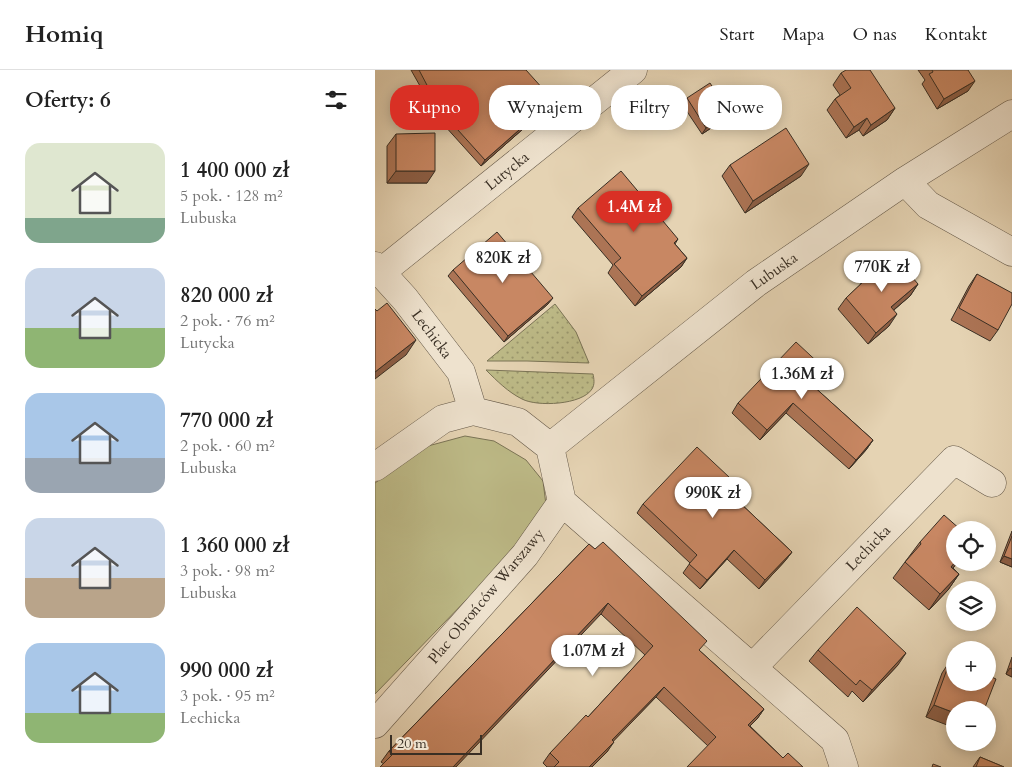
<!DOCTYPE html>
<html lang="pl">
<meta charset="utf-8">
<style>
:root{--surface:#fff;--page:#f6f6f6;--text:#222;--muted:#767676;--line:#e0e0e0;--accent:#d93025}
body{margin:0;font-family:Cardo,serif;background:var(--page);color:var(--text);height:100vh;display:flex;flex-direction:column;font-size:19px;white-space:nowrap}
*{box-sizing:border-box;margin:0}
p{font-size:16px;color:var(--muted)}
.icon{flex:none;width:28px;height:28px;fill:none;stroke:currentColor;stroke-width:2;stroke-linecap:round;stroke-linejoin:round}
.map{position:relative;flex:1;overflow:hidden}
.sheet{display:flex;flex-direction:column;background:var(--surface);width:375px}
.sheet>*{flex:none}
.guide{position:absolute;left:15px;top:15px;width:475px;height:45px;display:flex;gap:10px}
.tools{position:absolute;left:571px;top:451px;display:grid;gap:10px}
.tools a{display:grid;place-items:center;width:50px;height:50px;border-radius:50%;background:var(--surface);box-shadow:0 2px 12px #0003;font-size:25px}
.scale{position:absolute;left:15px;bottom:12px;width:92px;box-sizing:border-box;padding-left:5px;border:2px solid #392f24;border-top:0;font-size:14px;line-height:18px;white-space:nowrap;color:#392f24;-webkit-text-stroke:4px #eee2ce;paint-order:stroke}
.price{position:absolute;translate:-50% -42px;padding:0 11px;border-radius:18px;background:#fff;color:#222;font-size:16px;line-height:32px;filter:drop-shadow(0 1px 2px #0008)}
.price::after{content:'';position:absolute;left:50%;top:30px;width:15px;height:11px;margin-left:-8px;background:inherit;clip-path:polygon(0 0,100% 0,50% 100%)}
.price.on{background:var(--accent);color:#fff}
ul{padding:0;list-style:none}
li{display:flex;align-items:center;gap:15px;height:125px;padding:0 25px}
li span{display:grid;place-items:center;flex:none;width:140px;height:100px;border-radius:15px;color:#555}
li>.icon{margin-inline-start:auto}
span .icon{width:60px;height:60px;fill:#fffc;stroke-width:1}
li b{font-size:21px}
h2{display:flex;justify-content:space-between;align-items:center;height:60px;padding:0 25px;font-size:21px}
.pill{padding:0 18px;border-radius:20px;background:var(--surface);box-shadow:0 2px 12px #0003;font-size:18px;line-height:45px}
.pill.on{background:var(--accent);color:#fff}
header{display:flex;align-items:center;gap:30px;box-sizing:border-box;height:70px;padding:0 25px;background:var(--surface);border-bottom:1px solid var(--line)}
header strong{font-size:24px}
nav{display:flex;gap:28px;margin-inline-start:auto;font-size:18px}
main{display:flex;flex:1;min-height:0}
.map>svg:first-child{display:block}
.grass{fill:url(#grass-dots);stroke:#7b7456}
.park{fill:#bdba87;stroke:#7b7456}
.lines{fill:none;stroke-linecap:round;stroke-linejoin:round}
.street-casing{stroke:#645848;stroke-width:29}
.street{stroke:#eee2ce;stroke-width:28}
.wall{fill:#ac7455;stroke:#392f24}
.shaded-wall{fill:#8c5e45;stroke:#392f24}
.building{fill:#c88763;stroke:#392f24}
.labels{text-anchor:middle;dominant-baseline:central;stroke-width:5;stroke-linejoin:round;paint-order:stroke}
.street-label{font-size:15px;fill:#392f24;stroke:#eee2ce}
</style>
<header>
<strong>Homiq</strong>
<nav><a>Start</a><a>Mapa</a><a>O nas</a><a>Kontakt</a></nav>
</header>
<main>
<section class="sheet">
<h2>Oferty: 6<svg class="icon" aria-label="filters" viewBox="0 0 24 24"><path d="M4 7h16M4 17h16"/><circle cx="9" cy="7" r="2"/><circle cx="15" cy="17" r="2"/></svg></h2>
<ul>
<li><span style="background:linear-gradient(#dfe7d0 75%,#7fa58c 0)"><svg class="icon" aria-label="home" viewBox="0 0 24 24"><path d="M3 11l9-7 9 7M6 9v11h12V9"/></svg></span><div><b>1 400 000 zł</b><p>5 pok. · 128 m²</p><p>Lubuska</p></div></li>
<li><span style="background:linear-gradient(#c9d6e8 60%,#8fb573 0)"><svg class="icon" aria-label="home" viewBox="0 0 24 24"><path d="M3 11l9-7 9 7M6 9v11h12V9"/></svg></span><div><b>820 000 zł</b><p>2 pok. · 76 m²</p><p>Lutycka</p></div></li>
<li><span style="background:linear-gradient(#a9c7e8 65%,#9aa5b1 0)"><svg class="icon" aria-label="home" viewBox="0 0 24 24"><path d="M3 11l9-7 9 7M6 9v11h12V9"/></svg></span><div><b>770 000 zł</b><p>2 pok. · 60 m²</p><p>Lubuska</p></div></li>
<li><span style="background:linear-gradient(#c9d6e8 60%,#b9a48a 0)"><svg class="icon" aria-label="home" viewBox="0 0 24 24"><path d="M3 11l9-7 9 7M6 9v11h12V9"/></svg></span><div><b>1 360 000 zł</b><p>3 pok. · 98 m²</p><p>Lubuska</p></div></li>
<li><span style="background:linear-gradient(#a9c7e8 70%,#8fb573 0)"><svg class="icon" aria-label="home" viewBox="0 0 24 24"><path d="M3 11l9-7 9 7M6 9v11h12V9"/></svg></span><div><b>990 000 zł</b><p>3 pok. · 95 m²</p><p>Lechicka</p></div></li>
</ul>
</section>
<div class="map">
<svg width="637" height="697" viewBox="0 0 637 697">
<defs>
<pattern id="grass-dots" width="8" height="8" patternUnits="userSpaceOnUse" patternTransform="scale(1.25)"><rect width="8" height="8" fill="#bdba87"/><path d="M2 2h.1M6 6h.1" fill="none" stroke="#9b986e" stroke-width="1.8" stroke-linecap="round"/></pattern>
</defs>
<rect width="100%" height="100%" fill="#e5d3b3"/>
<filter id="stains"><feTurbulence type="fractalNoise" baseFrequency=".004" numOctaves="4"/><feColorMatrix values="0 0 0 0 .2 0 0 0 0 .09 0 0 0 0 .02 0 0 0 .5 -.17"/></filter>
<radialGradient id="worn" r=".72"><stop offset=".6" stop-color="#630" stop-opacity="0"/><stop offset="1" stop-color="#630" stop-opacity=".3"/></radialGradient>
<path class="grass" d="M180 234 201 262 214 293 152 291H112Z
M111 300 218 304C219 309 220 314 217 319 207 335 162 337 147 329 133 322 122 311 111 300Z"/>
<path class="park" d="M90 366 119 371 151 390 168 411 171 435 162 457 0 624V413L53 376Z"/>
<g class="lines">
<g class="street-casing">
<path id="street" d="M530 111 553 135 637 182
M0 196 30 229 86 302 98 341
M5 203 258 0
M175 377 381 213 530 111 637 44
M0 397 68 349 98 341 143 352 175 377 187 432 150 485 0 654
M187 432 460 670 469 697
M377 598 579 390 617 413"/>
</g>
<use href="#street" class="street"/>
</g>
<path class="wall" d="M36 0H151L174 36 106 96 69 55 49 23Z
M543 0H593V21L562 39 547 14 550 10Z
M466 3 520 38 512 50 488 66 484 60 471 68 452 40 460 29 465 25 458 15Z
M312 28 350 49 327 64 307 34Z
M21 64 52 113H12V76Z
M355 95 426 106 370 143 347 106Z
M203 138 303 169 300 174 312 188 306 197 260 236 233 203 238 195 197 147Z
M78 200 173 234 129 272 73 206Z
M602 204 623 260 615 271 576 250 594 216Z
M490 207 543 214 535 226 519 240 514 256 493 274 463 239 471 228 485 215Z
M443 309 437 315 498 370 491 380 474 399 411 343 385 370 357 343 363 333Z
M347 416 417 482 410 491 384 519 352 489 325 519 308 503 315 493 262 443 268 434Z
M637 461V497L625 492Z
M545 472 580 492H583L578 498 584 504 573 520 554 540 518 508Z
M214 474 325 581 389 639 382 649 375 656 408 688 428 697 333 676 281 627 238 671 232 682 217 697H172L168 693 175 683 213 647 270 585 226 544 9 694 6 692 14 681Z
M443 580 523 595 488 632 477 621 473 627 434 591Z
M637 587V607L631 604Z
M575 591 580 612 551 647 567 603Z
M605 687 629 697H598Z"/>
<path class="shaded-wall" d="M600 11 593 21 562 39 569 29Z
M178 30 174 36 106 96 110 90Z
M520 38 512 50 488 66 496 55Z
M354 43 350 49 327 64 331 58Z
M492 48 484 60 471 68 479 57Z
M434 94 426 106 370 143 378 131Z
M21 101H60L52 113H12Z
M312 188 306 197 260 236 267 226Z
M543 214 535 226 508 249 516 237Z
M178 228 173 234 129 272 133 266Z
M522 244 514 256 493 274 501 263Z
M41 270 31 285 0 309V302Z
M450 299 443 309 429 324 436 314Z
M418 333 411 343 385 370 392 360Z
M498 370 491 380 474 399 481 390Z
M359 480 352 489 325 519 332 510Z
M417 482 410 491 384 519 390 510Z
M629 486 637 489V497L625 492Z
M580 492H583L565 513 576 497Z
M584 504 573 520 554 540 565 524Z
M233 533 226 544 81 697H78Z
M531 583 523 595 488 632 497 620Z
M635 598 637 599V607L631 604Z
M289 617 281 627 230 680 237 670Z
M559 635 580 643V658L551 647Z
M389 639 382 649 366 665 373 655Z
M239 672 232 682 217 697H214Z"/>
<path class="building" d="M44 0H151L178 30 110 90 73 49 53 17Z
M471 0H495L520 38 496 55 492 48 479 57 460 29 476 18 466 3Z
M557 0H593L600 11 569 29 554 4 558 2Z
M335 13 354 43 331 58 312 28Z
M411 58 434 94 378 131 355 95Z
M60 63V101H21V64Z
M246 101 303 169 299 173 312 188 267 226 239 194 246 188 203 138Z
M122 162 178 228 133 266 78 200Z
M517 184 543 214 516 237 522 244 501 263 471 228 491 209 490 207Z
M602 204 637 223V234L623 260 584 238Z
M12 233 41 270 0 302V239L2 241Z
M421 272 450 299 436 314 498 370 481 390 418 333 392 360 363 333Z
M322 377 354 407 346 415 417 482 390 510 359 480 332 510 314 494 322 485 268 434Z
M569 445 586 460H580V492L576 497 584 504 565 524 530 492 546 474 545 472Z
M637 466V489L629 486Z
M228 472 332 571 324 580 389 639 373 655 408 688 413 683 428 697H312L341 667 289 617 237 670 239 672 214 697H179L184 692 175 683 211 645 213 647 278 576 233 533 78 697H5L17 685 14 681 214 474 220 479Z
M482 537 531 583 497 620 485 610 481 615 443 580Z
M575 591 580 593V612H612V605L621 609 609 640H580V643L559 635Z
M605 687 629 697H601Z
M558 694 566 697H557Z"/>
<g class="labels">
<g class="street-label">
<text transform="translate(132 101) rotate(-39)">Lutycka</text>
<text transform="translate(399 201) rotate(-35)">Lubuska</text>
<text transform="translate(57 264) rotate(53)">Lechicka</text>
<text transform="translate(493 478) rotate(-46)">Lechicka</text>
<text transform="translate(111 526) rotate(-50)">Plac Obrońców Warszawy</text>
</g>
</g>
<rect width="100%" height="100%" filter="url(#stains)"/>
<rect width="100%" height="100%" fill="url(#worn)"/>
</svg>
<div class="tools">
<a><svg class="icon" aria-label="locate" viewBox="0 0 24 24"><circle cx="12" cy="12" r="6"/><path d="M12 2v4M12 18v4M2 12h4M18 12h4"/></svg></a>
<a><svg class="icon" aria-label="layers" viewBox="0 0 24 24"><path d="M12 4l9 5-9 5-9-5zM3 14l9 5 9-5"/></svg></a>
<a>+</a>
<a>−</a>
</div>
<div class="scale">20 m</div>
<b class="price on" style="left:259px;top:163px">1.4M zł</b>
<b class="price" style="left:128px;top:214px">820K zł</b>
<b class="price" style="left:507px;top:223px">770K zł</b>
<b class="price" style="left:427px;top:330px">1.36M zł</b>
<b class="price" style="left:338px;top:449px">990K zł</b>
<b class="price" style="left:218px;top:607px">1.07M zł</b>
<div class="guide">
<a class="pill on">Kupno</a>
<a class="pill">Wynajem</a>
<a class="pill">Filtry</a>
<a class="pill">Nowe</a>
</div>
</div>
</main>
